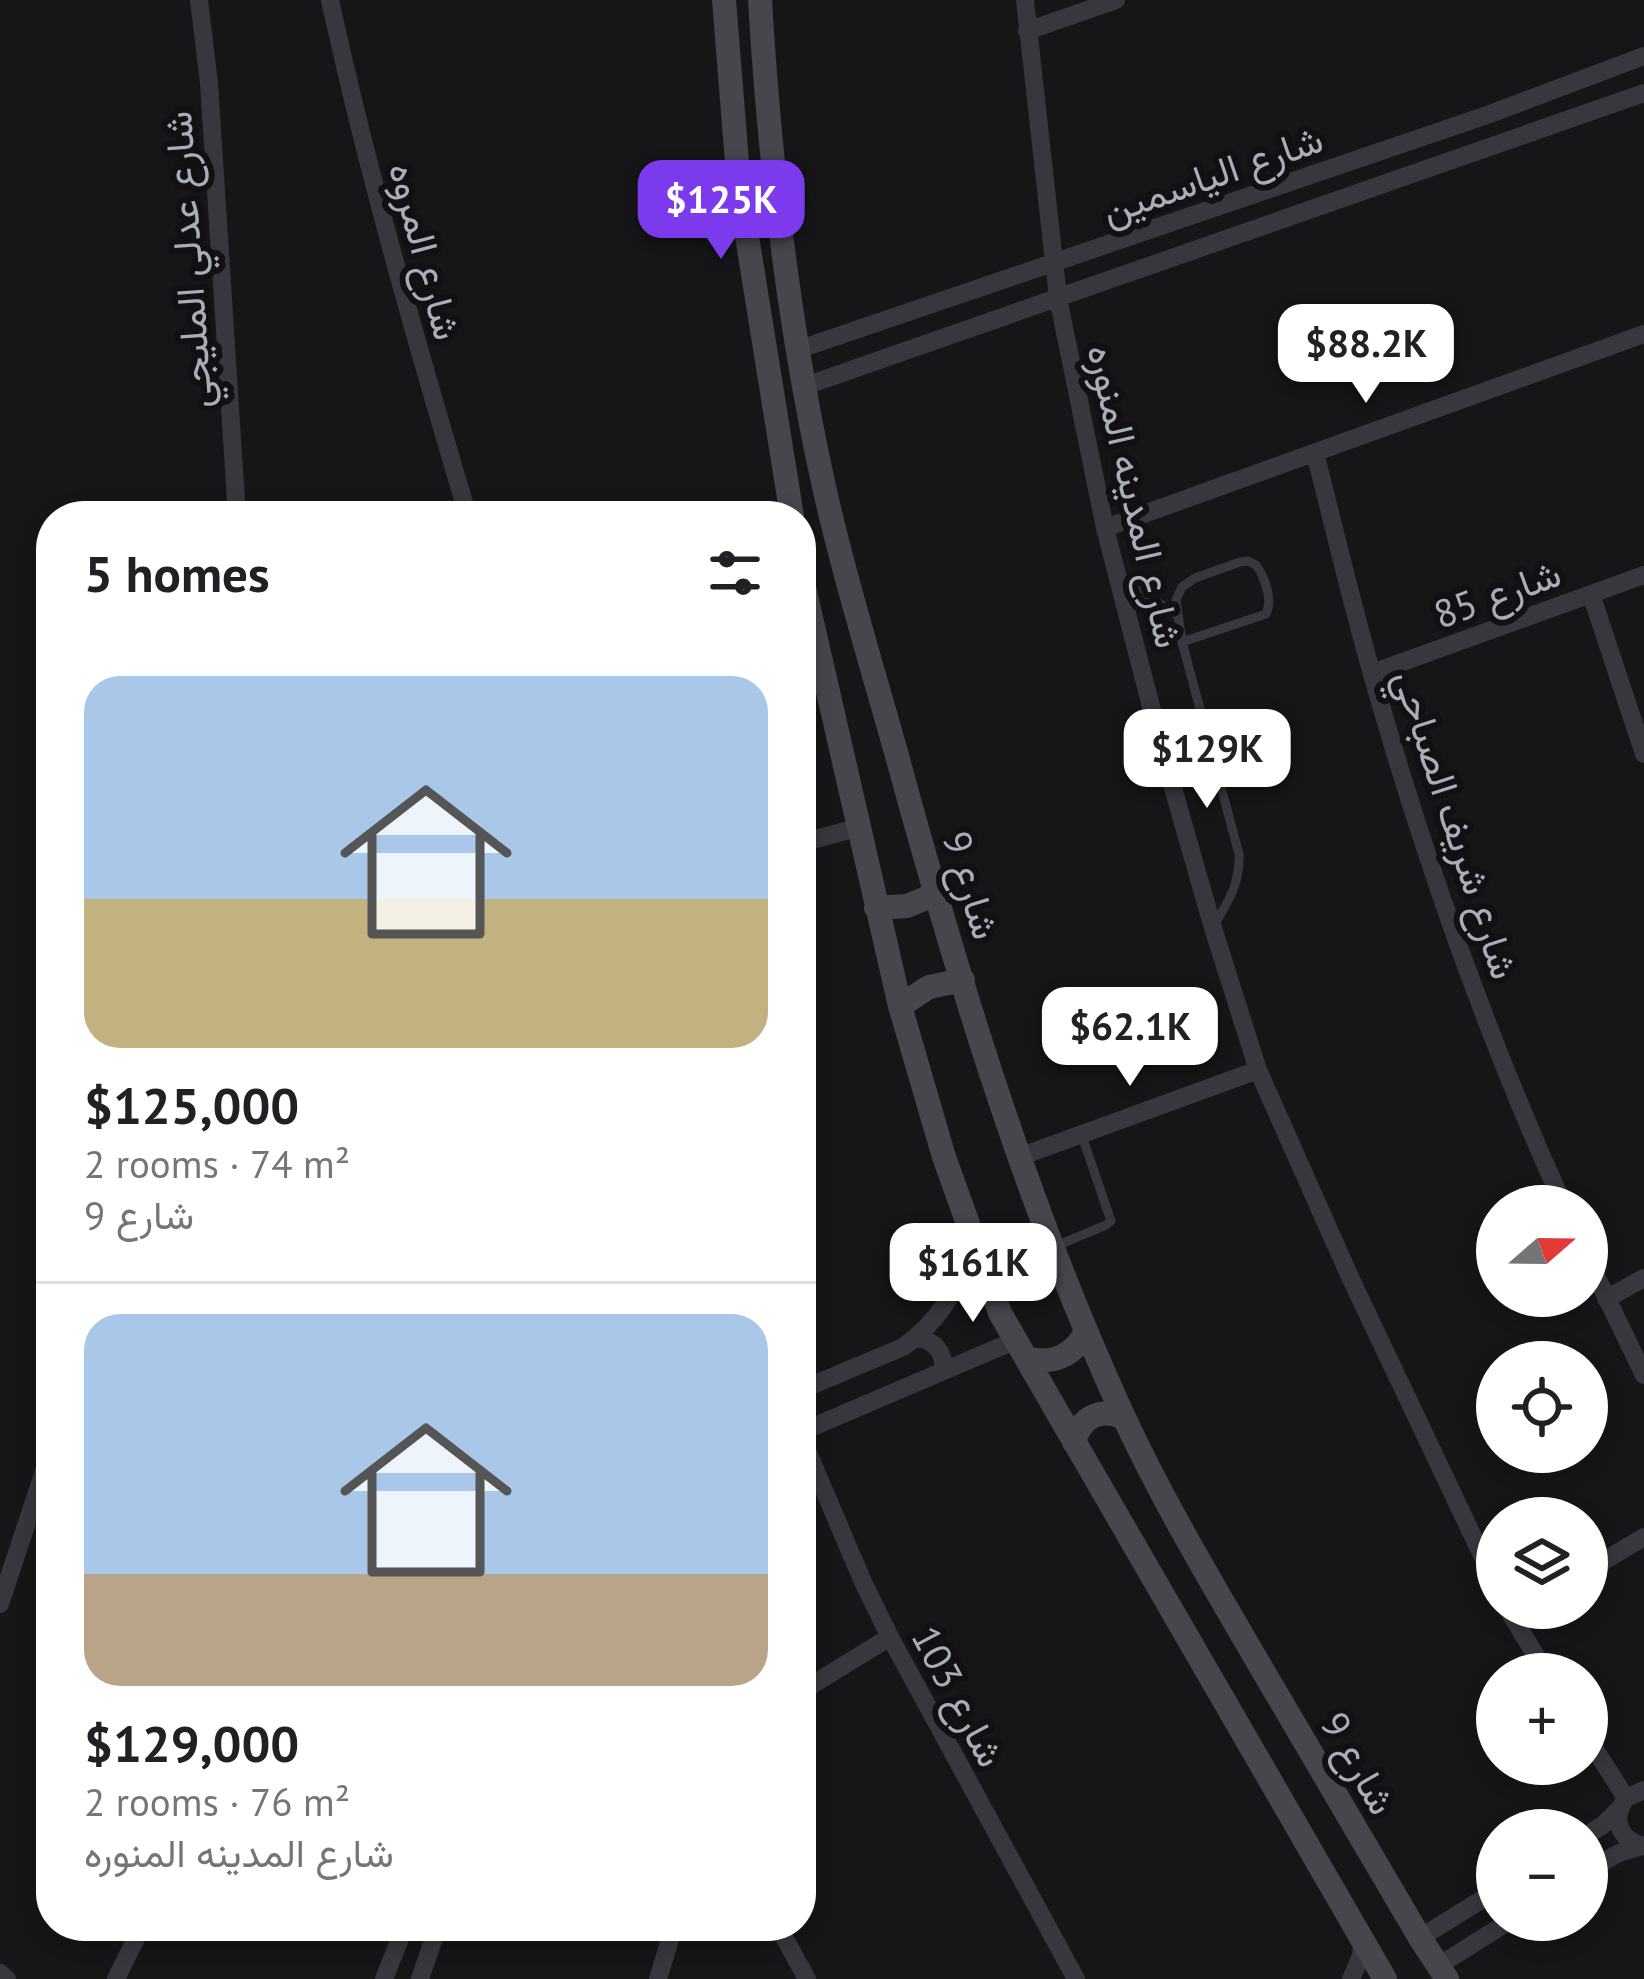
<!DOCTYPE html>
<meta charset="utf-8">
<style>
:root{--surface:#fff;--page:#f6f6f6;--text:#202124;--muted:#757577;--line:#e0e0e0;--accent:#7c3aed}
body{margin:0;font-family:"PT Sans",Vazirmatn,sans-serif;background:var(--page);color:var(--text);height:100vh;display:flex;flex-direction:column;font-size:45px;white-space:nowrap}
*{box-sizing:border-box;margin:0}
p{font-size:39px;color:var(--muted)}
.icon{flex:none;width:66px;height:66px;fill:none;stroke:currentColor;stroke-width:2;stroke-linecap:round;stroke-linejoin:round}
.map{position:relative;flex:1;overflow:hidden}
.drawer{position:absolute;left:36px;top:501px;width:780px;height:1440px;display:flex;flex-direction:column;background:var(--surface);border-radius:48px;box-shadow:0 6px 18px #0003}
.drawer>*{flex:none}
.needle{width:78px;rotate:70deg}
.fabs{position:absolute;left:1476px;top:1185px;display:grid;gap:24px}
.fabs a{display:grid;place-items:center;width:132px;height:132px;border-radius:50%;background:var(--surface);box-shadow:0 6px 18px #0003;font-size:60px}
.price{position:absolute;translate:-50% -102px;padding:0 27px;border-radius:24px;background:#fff;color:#222;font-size:39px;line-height:78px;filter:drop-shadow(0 3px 6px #0008)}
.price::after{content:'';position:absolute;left:50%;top:72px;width:36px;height:27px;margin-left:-18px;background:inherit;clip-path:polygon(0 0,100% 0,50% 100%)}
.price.active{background:var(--accent);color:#fff}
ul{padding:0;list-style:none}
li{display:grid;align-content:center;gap:24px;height:636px;padding:0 48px}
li+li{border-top:3px solid var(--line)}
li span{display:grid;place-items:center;height:372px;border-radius:36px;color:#555}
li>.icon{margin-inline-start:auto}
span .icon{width:216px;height:216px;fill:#fffc;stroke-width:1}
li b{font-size:51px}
h2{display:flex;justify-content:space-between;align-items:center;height:144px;padding:0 48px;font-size:51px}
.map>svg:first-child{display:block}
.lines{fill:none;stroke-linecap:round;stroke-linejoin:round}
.lane{stroke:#37383d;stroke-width:9}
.street{stroke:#37383d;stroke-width:18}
.secondary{stroke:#45474d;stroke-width:24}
.labels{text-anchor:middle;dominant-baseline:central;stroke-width:12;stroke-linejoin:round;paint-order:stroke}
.street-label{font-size:39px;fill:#a8adb8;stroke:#111113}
</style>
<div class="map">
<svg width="1644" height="1979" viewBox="0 0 1644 1979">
<rect width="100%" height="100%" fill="#161618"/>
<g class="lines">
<path class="lane" d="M1122 577 1176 615
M1182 642 1266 614C1273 601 1265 577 1256 565L1248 561 1240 562 1195 578 1182 587 1176 600 1182 642 1239 854C1240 883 1229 901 1214 925
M1163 753 1209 742
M1056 1246 1106 1225 1111 1221 1082 1136"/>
<path class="street" d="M199 0 209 83 237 516
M330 0C368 174 417 345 468 516
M1025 0 1058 298 1105 528 1163 753 1213 928 1258 1070 1350 1277 1497 1587
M1027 31 1116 0
M800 349 1490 114 1644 56
M805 386 1644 93
M1315 453C1334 527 1351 601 1372 674 1423 855 1486 1035 1564 1206
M1105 528 1644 334
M1591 594 1644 754
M1372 673 1644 575
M801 843 860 827
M1019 1157 1258 1070
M1587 1257 1644 1375
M1606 1299 1644 1278
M917 1338C935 1340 945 1353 943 1371
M801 1390 903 1347C941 1321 956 1287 976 1248
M801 1432 1016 1340
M801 1436 863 1582 890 1637 1076 1979
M1587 1571 1644 1537
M0 1604 51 1450
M1507 1608 1547 1674
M801 1695 815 1683 890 1637
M1587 1737 1626 1798
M1644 1790 1626 1798C1611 1819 1619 1840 1644 1846
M1587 1835 1603 1825 1619 1809
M1587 1871 1619 1853 1642 1846
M778 1926 807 1979
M1420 1938 1497 1890
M1438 1966 1511 1920
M0 1973 7 1979
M116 1979 142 1926
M384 1979 405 1926
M420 1979 438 1926
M658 1979 674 1926
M1351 1979 1361 1956 1362 1943"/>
<path class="secondary" d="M724 0 739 187 792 516
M760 0C770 169 790 340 828 504 850 599 880 692 905 785 964 999 1030 1212 1122 1413 1163 1502 1213 1585 1262 1669 1315 1758 1367 1848 1420 1938L1447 1979
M801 574 900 1006 944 1157 1000 1313 1385 1979
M876 908 907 906 936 894
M900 1006 929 987 963 980
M1026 1358C1053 1365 1073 1356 1086 1332
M1074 1442C1081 1417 1100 1407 1124 1418"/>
</g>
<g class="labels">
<g class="street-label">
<text transform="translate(1212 174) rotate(-19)">شارع الياسمين</text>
<text transform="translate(426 251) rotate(75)">شارع المروه</text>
<text transform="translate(187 260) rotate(-94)">شارع عدلي المليجي</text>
<text transform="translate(1136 496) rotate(77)">شارع المدينه المنوره</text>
<text transform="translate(1497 593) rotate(-20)">شارع 85</text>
<text transform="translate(1457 824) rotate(72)">شارع شريف الصباحي</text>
<text transform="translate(972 885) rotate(73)">شارع 9</text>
<text transform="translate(959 1696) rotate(62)">شارع 103</text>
<text transform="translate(1359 1763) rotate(60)">شارع 9</text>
</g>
</g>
</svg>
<div class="fabs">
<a><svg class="needle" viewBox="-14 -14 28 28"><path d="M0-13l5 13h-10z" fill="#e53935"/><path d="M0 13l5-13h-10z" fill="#757577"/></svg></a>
<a><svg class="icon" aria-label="locate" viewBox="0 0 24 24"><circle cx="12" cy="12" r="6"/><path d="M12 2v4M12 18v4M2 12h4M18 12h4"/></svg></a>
<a><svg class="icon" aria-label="layers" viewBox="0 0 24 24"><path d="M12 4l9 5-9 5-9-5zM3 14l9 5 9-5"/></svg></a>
<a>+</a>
<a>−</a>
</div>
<b class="price active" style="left:721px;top:262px">$125K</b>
<b class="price" style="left:1366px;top:406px">$88.2K</b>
<b class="price" style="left:1207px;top:811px">$129K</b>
<b class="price" style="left:1130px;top:1089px">$62.1K</b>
<b class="price" style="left:973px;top:1325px">$161K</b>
<section class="drawer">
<h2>5 homes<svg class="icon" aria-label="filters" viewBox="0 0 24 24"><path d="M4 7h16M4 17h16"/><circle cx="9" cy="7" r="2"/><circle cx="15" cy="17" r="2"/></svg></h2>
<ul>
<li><span style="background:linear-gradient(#a9c7e8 60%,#c2b280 0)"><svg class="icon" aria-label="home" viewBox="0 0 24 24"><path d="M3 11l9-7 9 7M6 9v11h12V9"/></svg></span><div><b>$125,000</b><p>2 rooms · 74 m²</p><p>شارع 9</p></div></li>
<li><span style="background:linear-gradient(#a9c7e8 70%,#b9a48a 0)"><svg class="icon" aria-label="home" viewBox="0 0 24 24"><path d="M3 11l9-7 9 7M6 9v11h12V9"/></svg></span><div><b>$129,000</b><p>2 rooms · 76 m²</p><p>شارع المدينه المنوره</p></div></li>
</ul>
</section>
</div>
